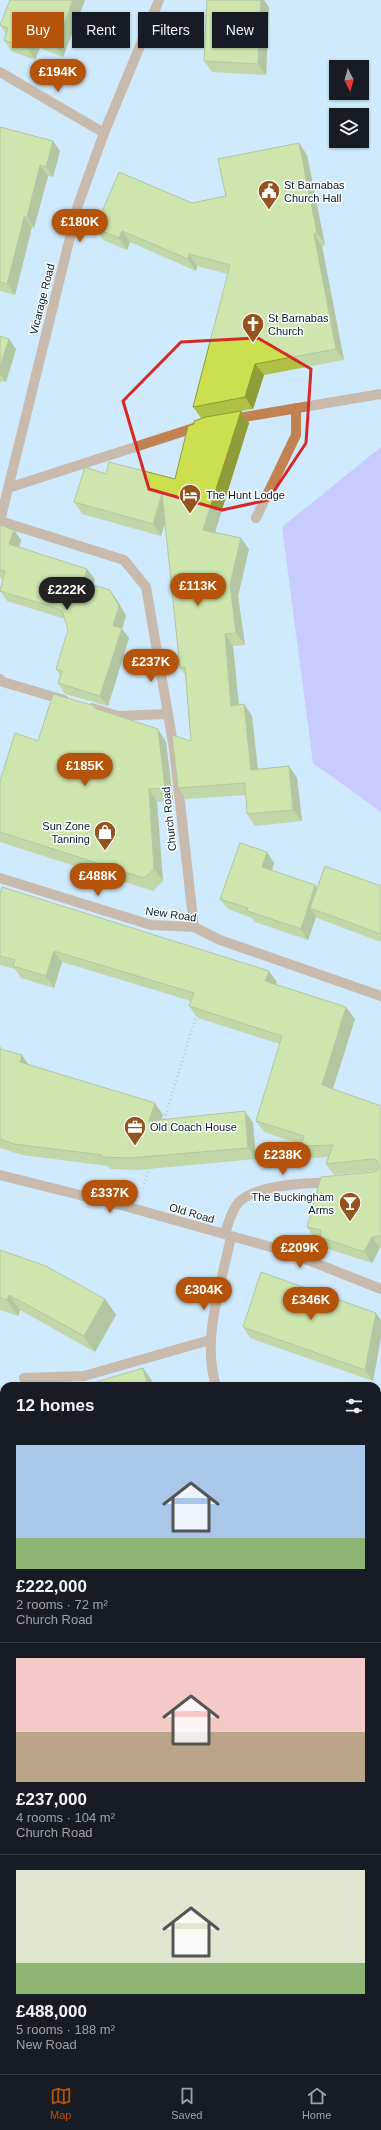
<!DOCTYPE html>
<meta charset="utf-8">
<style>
:root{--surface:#171b24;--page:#20242c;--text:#f1f3f6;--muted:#9ea1a6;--line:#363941;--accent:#b45309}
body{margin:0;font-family:Helvetica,sans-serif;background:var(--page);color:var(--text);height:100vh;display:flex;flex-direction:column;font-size:15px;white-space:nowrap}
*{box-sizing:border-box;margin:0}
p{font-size:13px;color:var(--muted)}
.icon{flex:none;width:22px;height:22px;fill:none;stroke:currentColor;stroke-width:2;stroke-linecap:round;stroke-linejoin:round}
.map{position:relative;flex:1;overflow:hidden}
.panel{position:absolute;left:0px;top:1382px;width:381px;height:692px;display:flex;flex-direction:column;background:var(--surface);border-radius:12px 12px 0 0;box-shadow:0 1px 3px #0004}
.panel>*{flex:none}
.top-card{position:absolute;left:12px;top:12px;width:357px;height:36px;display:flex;gap:8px}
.needle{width:26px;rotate:174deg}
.controls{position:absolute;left:329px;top:60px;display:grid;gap:8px}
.controls a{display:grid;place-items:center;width:40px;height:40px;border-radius:0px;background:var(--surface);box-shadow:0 1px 3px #0004;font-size:20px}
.price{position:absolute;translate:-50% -34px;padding:0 9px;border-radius:14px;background:var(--accent);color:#fff;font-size:13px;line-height:26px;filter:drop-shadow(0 1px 2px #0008)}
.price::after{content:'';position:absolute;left:50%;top:24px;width:12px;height:9px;margin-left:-6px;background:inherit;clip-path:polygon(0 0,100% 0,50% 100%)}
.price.active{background:#222;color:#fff}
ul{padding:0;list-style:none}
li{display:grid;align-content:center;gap:8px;height:212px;padding:0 16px}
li+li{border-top:1px solid var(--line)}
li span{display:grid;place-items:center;height:124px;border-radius:0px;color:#555}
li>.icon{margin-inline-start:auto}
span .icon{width:72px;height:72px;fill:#fffc;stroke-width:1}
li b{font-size:17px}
h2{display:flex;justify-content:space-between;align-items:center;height:48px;padding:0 16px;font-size:17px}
.tag{padding:0 14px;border-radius:0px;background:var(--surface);box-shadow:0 1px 3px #0004;font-size:14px;line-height:36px}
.tag.active{background:var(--accent);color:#fff}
.dock{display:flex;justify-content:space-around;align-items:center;height:56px;border-top:1px solid var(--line);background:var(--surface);font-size:11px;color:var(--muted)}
.dock a{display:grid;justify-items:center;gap:2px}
.dock .active{color:var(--accent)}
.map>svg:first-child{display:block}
.green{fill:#bfa7fe}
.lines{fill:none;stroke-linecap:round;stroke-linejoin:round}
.path{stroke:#8faabc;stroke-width:2.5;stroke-dasharray:1 3;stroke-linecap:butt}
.minor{stroke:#c18151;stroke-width:10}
.wall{fill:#afc044}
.shaded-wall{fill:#8f9c37}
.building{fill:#ccdf4f;stroke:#8f9c37}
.marked{fill:none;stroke:#d62828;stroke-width:3;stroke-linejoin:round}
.labels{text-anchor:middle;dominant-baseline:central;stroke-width:3;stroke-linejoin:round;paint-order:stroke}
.poi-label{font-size:11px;fill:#001b2b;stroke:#fff;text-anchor:start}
.street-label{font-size:11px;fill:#001b2b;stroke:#fff}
</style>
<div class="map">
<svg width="381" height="2074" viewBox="0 0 381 2074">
<rect width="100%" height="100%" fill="#cfeafc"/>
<path class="green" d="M381 447V812L313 763 282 527Z"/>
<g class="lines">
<path class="path" d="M163 1123 197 1013
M143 1188 150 1166"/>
<path class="minor" d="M0 72 104 133
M232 419 381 394
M8 488 200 426
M256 518 296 435V408
M0 521 78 205 104 133 159 0
M0 521 124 560 146 587 174 749 194 927
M0 679 3 682 64 700
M92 708 118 716 167 714
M0 878 151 925 194 927 220 940 381 996
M0 1175 128 1207 285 1251 381 1289
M225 1234C228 1224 231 1211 238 1203 257 1183 307 1184 333 1182
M24 1378 84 1376 210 1340
M216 1386C201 1337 222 1284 231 1236
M377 1994 381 2019"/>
</g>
<path class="wall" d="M85 0 63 57 40 48 35 60 11 51 4 40 6 34 0 25Z
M269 7 266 75 212 72 204 61Z
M0 127 53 141 60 151 53 177 48 176 34 228 32 227 15 295 0 291Z
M307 155 325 245 322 246 344 360 264 375 253 409 241 411 249 423 215 532 249 549 238 596 245 645 233 646 239 705 244 704 252 716 258 769 289 766 297 778 302 821 255 826 247 814 246 795 186 799 178 788 191 741 185 675 180 668 165 523 161 536 82 514 74 502 106 474 175 479 194 424 201 418 193 407 228 274 197 266 196 271 130 242 127 250 103 240 95 228 192 203 226 196Z
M0 336 16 349 6 382 1 381 0 385Z
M0 525 14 530 21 540 19 547 95 579 93 585 117 600 126 616 122 629 129 638 108 706 65 694 58 683 60 675 56 669 68 630 65 619 7 601 0 591V589L3 579 0 578Z
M95 706 97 709 166 742 173 800 157 802 163 881 153 891 0 842V781L38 741Z
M267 852 274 863 272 871 315 885 317 888 381 886V942L317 918 316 917 308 940 255 922 252 918 228 909 220 899Z
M0 894 277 982 276 985 355 1019 333 1089 381 1106V1248H380L372 1263 328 1249 322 1240 315 1239 307 1227 375 1171 334 1175 326 1164 328 1157 309 1158 301 1146 302 1145 264 1132 256 1121 280 1044 198 1018 189 1006 191 1001 62 962 54 988 21 978 15 969 0 965Z
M0 1045 2 1050 29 1065 163 1115 161 1120 245 1111 253 1123 256 1159 137 1170 110 1169 108 1166 22 1155 0 1148Z
M0 1250 105 1299 116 1315 95 1352 20 1310 18 1316 0 1310Z
M381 1320V1337L373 1381 250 1338 243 1327Z
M377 1510 381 1523V1696L377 1697Z"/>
<path class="shaded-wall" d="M73 0H85L63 57 56 46Z
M261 0H264L269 7 266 75 258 64Z
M32 37 40 48 35 60 28 49Z
M53 141 60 151 53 177 46 167Z
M299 143 307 155 325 245 317 233Z
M40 165 48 176 34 228 27 217Z
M24 217 32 227 15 295 7 284Z
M122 231 130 242 127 250 119 238Z
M314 234 322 246 344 360 336 349Z
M189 254 197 266 196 271 188 259Z
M9 339 16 349 6 382 0 374V367Z
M255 364 264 375 253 409 245 397Z
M241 411 249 423 212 542 203 530Z
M162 494 170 506 161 536 153 524Z
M14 530 21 540 16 555 9 544Z
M241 538 249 549 238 596 245 645 236 633 230 584Z
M87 569 95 579 91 592 83 582Z
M110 590 117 600 126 616 122 629 129 638 108 706 100 696 113 626Z
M225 634 233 646 240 717 231 706Z
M244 704 252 716 259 782 251 770Z
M158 729 166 742 173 800 165 788Z
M289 766 297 778 302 821 293 810Z
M149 789 157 802 163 881 154 869Z
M267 852 274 863 269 878 262 867Z
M315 885 323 896 310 908 316 917 308 940 301 929Z
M54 951 62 962 54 988 46 976Z
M269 971 277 982 273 993 265 981Z
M346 1007 355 1019 330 1097 322 1085Z
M22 1055 30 1067 20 1062Z
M155 1103 163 1115 157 1133 149 1121Z
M245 1111 253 1123 256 1159 248 1148Z
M372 1237 380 1248 372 1263 364 1252Z
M9 1295 20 1310 18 1316 7 1300Z
M105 1299 116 1315 95 1352 84 1336Z
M376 1313 381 1320V1337L373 1381 365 1370Z
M143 1368 151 1379 153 1386H148Z
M377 1510 381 1523V1538L377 1525Z
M319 2070H325L326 2074H319Z"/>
<path class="building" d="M10 0H73L56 46 32 37 28 49 4 40 8 28 0 25Z
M207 0H261L258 64 204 61Z
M0 127 53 141 46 167 40 165 27 217H24L7 284 0 282Z
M299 143 317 233 314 234 336 349 255 364 245 397 193 407 230 265 189 254 188 259 122 231 119 238 95 228 119 172 192 203 226 196 218 159Z
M0 336 9 339 0 367Z
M241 411 203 530 241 538 230 584 236 633 225 634 231 706 244 704 251 770 289 766 293 810 247 814 245 783 178 788 172 735 191 741 185 667 180 668 162 494 153 524 74 502 85 467 106 474 109 462 175 479 188 426 194 424V421L206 417Z
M0 525 14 530 9 544 87 569 83 582 110 590 119 606 113 626 122 628 100 696 58 683 62 671 56 669 68 630 62 610 0 591 5 571 0 570Z
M53 694 95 706 94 708 158 729 165 788 149 789 154 869 144 878 0 832V781L15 733 38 741Z
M240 843 267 852 262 867 315 885 301 929 247 911 248 908 220 899Z
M325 866 381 886V934L310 908Z
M2 887 269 971 265 981 346 1007 322 1085 381 1106V1236L372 1237 364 1252 320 1237 321 1230 307 1227 321 1177 374 1172 379 1169V1164L376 1160 372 1159 326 1164 333 1145 301 1146 304 1136 256 1121 282 1036 189 1006 194 993 54 951 46 976 13 966 15 960 0 956V894Z
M0 1049 22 1055 20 1062 155 1103 149 1121 245 1111 248 1148 129 1158 102 1157V1155L14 1144 0 1139Z
M0 1250 46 1266 105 1299 84 1336 9 1295 7 1300 0 1298Z
M261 1272 376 1313 365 1370 243 1327Z
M143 1368 148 1386 151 1385 152 1386H90V1384Z
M377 1525 381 1538V1682L377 1684Z
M270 2070H319V2074H270Z"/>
<path d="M0 0H381V2074H0ZM258 338 311 369 306 443 268 500 222 510 149 489 123 401 181 342Z" fill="#cfeafc" fill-opacity=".55" fill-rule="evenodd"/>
<path class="marked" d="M258 338 311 369 306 443 268 500 222 510 149 489 123 401 181 342Z"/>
<defs>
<g id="civic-pin" transform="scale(1.15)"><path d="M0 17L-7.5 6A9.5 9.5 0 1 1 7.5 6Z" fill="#95541f" stroke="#fff"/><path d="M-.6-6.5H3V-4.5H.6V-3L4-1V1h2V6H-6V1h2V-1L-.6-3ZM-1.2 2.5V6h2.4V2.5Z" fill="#fff"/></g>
<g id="church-pin" transform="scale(1.15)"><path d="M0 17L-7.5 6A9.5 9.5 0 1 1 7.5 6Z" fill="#95541f" stroke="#fff"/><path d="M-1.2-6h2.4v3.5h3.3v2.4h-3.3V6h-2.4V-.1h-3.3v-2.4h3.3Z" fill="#fff"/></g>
<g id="hotel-pin" transform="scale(1.15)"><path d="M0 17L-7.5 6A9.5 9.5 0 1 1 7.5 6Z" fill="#95541f" stroke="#fff"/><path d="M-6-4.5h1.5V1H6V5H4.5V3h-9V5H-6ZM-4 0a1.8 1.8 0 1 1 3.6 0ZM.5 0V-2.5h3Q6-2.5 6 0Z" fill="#fff"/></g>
<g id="shop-pin" transform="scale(1.15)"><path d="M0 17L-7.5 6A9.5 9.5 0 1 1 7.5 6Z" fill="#95541f" stroke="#fff"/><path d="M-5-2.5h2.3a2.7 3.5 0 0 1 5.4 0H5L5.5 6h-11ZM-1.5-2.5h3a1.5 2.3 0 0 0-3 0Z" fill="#fff"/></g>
<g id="office-pin" transform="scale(1.15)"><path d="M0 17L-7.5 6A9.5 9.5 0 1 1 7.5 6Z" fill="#95541f" stroke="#fff"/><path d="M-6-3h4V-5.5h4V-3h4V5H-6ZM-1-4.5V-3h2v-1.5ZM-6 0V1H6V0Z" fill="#fff"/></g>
<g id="bar-pin" transform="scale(1.15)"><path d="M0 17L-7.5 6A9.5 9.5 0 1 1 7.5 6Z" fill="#95541f" stroke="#fff"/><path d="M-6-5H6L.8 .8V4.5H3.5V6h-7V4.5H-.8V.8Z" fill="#fff"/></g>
</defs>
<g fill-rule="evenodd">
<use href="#civic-pin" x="269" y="191"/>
<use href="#church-pin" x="253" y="324"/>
<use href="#hotel-pin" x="190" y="495"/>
<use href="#shop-pin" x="105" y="832"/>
<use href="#office-pin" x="135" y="1127"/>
<use href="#bar-pin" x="350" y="1203"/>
</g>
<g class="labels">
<g class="poi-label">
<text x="284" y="185">St Barnabas<tspan x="284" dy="13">Church Hall</tspan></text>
<text x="268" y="318">St Barnabas<tspan x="268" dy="13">Church</tspan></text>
<text x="206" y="495">The Hunt Lodge</text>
<text x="90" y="826" text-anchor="end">Sun Zone<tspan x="90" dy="13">Tanning</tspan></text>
<text x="150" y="1127">Old Coach House</text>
<text x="334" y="1197" text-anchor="end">The Buckingham<tspan x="334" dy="13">Arms</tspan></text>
</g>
<g class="street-label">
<text transform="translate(42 299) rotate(-76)">Vicarage Road</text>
<text transform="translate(169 819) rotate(-96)">Church Road</text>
<text transform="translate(171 914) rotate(8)">New Road</text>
<text transform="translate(192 1213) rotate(16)">Old Road</text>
</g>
</g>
</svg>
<div class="controls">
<a><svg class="needle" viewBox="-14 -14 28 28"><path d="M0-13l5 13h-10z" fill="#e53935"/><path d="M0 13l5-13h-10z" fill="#9ea1a6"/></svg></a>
<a><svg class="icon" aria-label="layers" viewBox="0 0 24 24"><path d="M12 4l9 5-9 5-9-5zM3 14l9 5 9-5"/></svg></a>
</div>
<b class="price" style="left:58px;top:93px">£194K</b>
<b class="price" style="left:80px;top:243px">£180K</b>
<b class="price" style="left:198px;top:607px">£113K</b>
<b class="price active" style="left:67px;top:611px">£222K</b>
<b class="price" style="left:151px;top:683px">£237K</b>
<b class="price" style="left:85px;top:787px">£185K</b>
<b class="price" style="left:98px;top:897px">£488K</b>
<b class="price" style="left:283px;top:1176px">£238K</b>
<b class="price" style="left:110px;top:1214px">£337K</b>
<b class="price" style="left:300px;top:1269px">£209K</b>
<b class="price" style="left:204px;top:1311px">£304K</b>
<b class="price" style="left:311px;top:1321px">£346K</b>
<div class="top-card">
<a class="tag active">Buy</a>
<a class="tag">Rent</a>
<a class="tag">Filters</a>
<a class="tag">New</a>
</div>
<section class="panel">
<h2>12 homes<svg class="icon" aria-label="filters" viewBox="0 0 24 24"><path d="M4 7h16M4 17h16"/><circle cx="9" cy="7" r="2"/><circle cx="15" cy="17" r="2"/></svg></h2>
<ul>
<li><span style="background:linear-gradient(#a9c7e8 75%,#8fb573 0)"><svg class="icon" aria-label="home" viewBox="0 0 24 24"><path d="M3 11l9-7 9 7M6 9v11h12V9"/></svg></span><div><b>£222,000</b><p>2 rooms · 72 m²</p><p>Church Road</p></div></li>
<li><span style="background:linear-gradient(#f6c9c9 60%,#b9a48a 0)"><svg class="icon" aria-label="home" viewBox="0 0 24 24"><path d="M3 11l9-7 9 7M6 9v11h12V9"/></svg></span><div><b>£237,000</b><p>4 rooms · 104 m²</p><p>Church Road</p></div></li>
<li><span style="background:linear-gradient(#dfe7d0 75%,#8fb573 0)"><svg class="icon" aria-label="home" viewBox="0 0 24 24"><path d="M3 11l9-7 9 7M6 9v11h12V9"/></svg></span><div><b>£488,000</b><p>5 rooms · 188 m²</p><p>New Road</p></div></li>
</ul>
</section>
</div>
<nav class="dock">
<a class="active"><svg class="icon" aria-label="map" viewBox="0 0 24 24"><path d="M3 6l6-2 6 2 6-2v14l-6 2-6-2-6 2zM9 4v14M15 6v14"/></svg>Map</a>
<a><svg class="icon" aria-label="saved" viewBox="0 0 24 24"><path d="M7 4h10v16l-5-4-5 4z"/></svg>Saved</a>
<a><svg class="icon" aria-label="home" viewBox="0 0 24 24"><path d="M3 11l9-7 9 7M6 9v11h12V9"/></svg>Home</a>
</nav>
